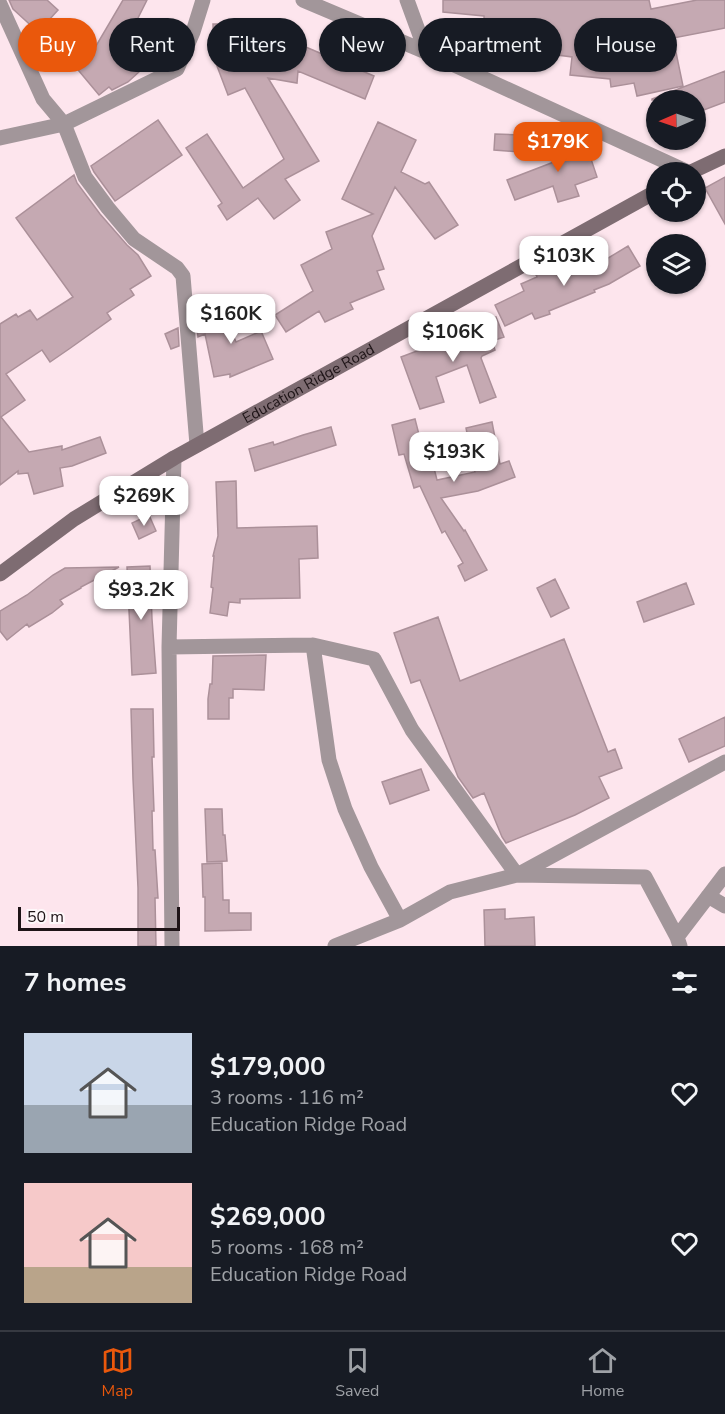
<!DOCTYPE html>
<meta charset="utf-8">
<style>
:root{--surface:#171b24;--page:#20242c;--text:#f1f3f6;--muted:#9ea1a6;--line:#363941;--accent:#ea580c}
body{margin:0;font-family:"Nunito Sans",sans-serif;background:var(--page);color:var(--text);height:100vh;display:flex;flex-direction:column;font-size:22px;white-space:nowrap}
*{box-sizing:border-box;margin:0}
p{font-size:20px;color:var(--muted)}
.icon{flex:none;width:33px;height:33px;fill:none;stroke:currentColor;stroke-width:2;stroke-linecap:round;stroke-linejoin:round}
.map{position:relative;height:946px;overflow:hidden}
.drawer{display:flex;flex-direction:column;background:var(--surface);flex:1}
.drawer>*{flex:none}
.guide{position:absolute;left:18px;top:18px;width:690px;height:54px;display:flex;gap:12px}
.needle{width:39px;rotate:268deg}
.buttons{position:absolute;left:646px;top:90px;display:grid;gap:12px}
.buttons a{display:grid;place-items:center;width:60px;height:60px;border-radius:50%;background:var(--surface);box-shadow:0 2px 4px #0004;font-size:30px}
.scale{position:absolute;left:18px;bottom:15px;width:162px;box-sizing:border-box;padding-left:6px;border:3px solid #1e1417;border-top:0;font-size:16px;line-height:21px;white-space:nowrap;color:#1e1417;-webkit-text-stroke:4px #fef8fa;paint-order:stroke}
.price{position:absolute;translate:-50% -51px;padding:0 14px;border-radius:12px;background:#fff;color:#222;font-size:20px;line-height:39px;filter:drop-shadow(0 2px 3px #0008)}
.price::after{content:'';position:absolute;left:50%;top:36px;width:18px;height:14px;margin-left:-9px;background:inherit;clip-path:polygon(0 0,100% 0,50% 100%)}
.price.active{background:var(--accent);color:#fff}
ul{padding:0;list-style:none}
li{display:flex;align-items:center;gap:18px;height:150px;padding:0 24px}
li span{display:grid;place-items:center;flex:none;width:168px;height:120px;border-radius:0px;color:#555}
li>.icon{margin-inline-start:auto}
span .icon{width:72px;height:72px;fill:#fffc;stroke-width:1}
li b{font-size:26px}
h2{display:flex;justify-content:space-between;align-items:center;height:72px;padding:0 24px;font-size:26px}
.tag{padding:0 21px;border-radius:27px;background:var(--surface);box-shadow:0 2px 4px #0004;font-size:21px;line-height:54px}
.tag.active{background:var(--accent);color:#fff}
.tab-bar{display:flex;justify-content:space-around;align-items:center;height:84px;border-top:2px solid var(--line);background:var(--surface);font-size:16px;color:var(--muted)}
.tab-bar a{display:grid;justify-items:center;gap:3px}
.tab-bar .active{color:var(--accent)}
.map>svg:first-child{display:block}
.building{fill:#c5a9b2;stroke:#ab9099;stroke-width:1.5}
.lines{fill:none;stroke-linecap:round;stroke-linejoin:round}
.street{stroke:#a2969a;stroke-width:15}
.secondary{stroke:#7e6c72;stroke-width:15}
.labels{text-anchor:middle;dominant-baseline:central;stroke-width:4.5;stroke-linejoin:round;paint-order:stroke}
.street-label{font-size:15px;fill:#1e1417;stroke:#fef8fa}
</style>
<div class="map">
<svg width="725" height="946" viewBox="0 0 725 946">
<rect width="100%" height="100%" fill="#fde5ed"/>
<path class="building" d="M9 0H47L58 10 38 32 13 9Z
M123 0H147L129 36 151 61 128 82 112 90 109 87 99 95 74 65 96 46Z
M443 0H649L651 9 697 0H725V28L673 38 683 86 637 96 634 83 611 87 610 79 570 75 572 57 534 52 533 46 498 49V38H485L484 16 443 12Z
M213 24H261L262 34 302 38 301 45 374 76 365 99 298 71 297 83 268 78 319 161 285 179 300 200 274 219 258 198 227 220 218 206 222 203 186 148 207 134 243 188 284 159 245 88 228 95 214 58Z
M725 71V102L696 113V100H652V99Z
M158 120 182 155 115 201 94 172 91 166Z
M378 122 416 140 401 172 425 184 429 182 458 225 435 239 395 187 372 236 384 269 377 271 384 289 350 303 353 309 325 322 319 311 286 332 275 315 313 291 301 265 332 249 326 232 373 214 342 199Z
M495 134 520 135 519 152 494 150Z
M581 134 583 135 597 177 575 185 579 196 558 202 553 186 515 200 507 180 572 155H568L563 140Z
M74 175 77 183 100 214 127 245 138 255 151 276 130 289 134 295 107 313 111 319 69 349 50 362 42 350 6 374 25 400 1 417 29 452 62 446V450L100 437 106 453 72 466 60 468 63 486 34 494 28 473 18 474V471L0 485V324L16 314 18 317 30 310 37 320 73 297 16 218Z
M725 177V224L705 188Z
M628 246 640 266 609 284 594 290 595 292 549 311 550 314 535 319 532 313 505 326 495 305 524 291 521 284 537 277 536 275 559 266 562 275 573 272 574 274 600 263Z
M235 305 241 318 228 323 236 342 261 331 273 359 230 377V374L214 377 205 334 198 337 196 320Z
M496 317 504 337 492 341 495 350 482 356 481 358 496 397 480 403 467 365 436 377 444 402 420 409 401 357 473 330 472 327Z
M178 328 179 346 171 349 165 334Z
M415 419 427 466 433 464 437 480 475 472 466 428 492 422 500 464 509 461 515 477 478 491 441 498 464 531 465 530 487 570 465 581 458 566 463 563 445 531 442 533 420 486 414 488 404 454 399 455 392 425Z
M331 427 336 445 255 471 249 449 273 442 274 445 303 435Z
M236 481 237 528 317 526 318 558 299 559 300 598 240 599V603L229 602 227 616 210 613 213 588 211 587 214 556H213L218 536 216 482Z
M149 515 156 531 139 539 132 523Z
M150 566 152 619 156 673 132 675 127 567Z
M119 567 81 587V588L60 600 63 604 52 613 29 627 27 624 7 640 0 631V611L27 595 53 575 65 568Z
M555 579 569 608 551 617 537 588Z
M686 583 694 604 644 622 637 602Z
M438 617 460 681 564 639 608 752 615 749 622 768 599 777 609 798 575 815 506 843 502 837 484 793 473 798 458 777 420 680 411 683 394 633Z
M266 655 264 690 233 689V698H229V719H208V699L210 684H212L213 656Z
M131 709H153L154 757H152L154 811H152L153 850H155L158 898H155L156 946H138V888L133 779Z
M725 717V746L689 762 679 739Z
M421 769 429 790 390 804 382 782Z
M205 809H222L223 835H225L227 861 207 862Z
M222 863 223 900H229V913H251V930L205 931V897H203L202 864Z
M505 909V919L534 917 535 946H485L484 910Z"/>
<g class="lines">
<path class="street" d="M303 0 426 52 688 172
M407 0 426 52
M0 4 43 99 64 124 85 177 108 208 134 239 177 268 183 276 197 445
M0 138 64 124 177 69 193 32 203 0
M313 645 329 760 345 809 371 867 400 920
M169 647 313 645 374 659 412 730 517 875 645 877 677 937 680 946
M708 896 725 906
M677 937 725 874
M172 946 169 647 174 458
M335 946 400 920 450 892 517 875 725 762"/>
<g class="secondary">
<path d="M691 172 725 156"/>
<path id="s1" d="M0 574 74 519 174 458 657 191"/>
</g>
</g>
<g class="labels">
<g class="street-label">
<text stroke="none"><textPath href="#s1" startOffset="363">Education Ridge Road</textPath></text>
</g>
</g>
</svg>
<div class="buttons">
<a><svg class="needle" viewBox="-14 -14 28 28"><path d="M0-13l5 13h-10z" fill="#e53935"/><path d="M0 13l5-13h-10z" fill="#9ea1a6"/></svg></a>
<a><svg class="icon" aria-label="locate" viewBox="0 0 24 24"><circle cx="12" cy="12" r="6"/><path d="M12 2v4M12 18v4M2 12h4M18 12h4"/></svg></a>
<a><svg class="icon" aria-label="layers" viewBox="0 0 24 24"><path d="M12 4l9 5-9 5-9-5zM3 14l9 5 9-5"/></svg></a>
</div>
<div class="scale">50 m</div>
<b class="price active" style="left:558px;top:173px">$179K</b>
<b class="price" style="left:564px;top:287px">$103K</b>
<b class="price" style="left:231px;top:345px">$160K</b>
<b class="price" style="left:453px;top:363px">$106K</b>
<b class="price" style="left:454px;top:483px">$193K</b>
<b class="price" style="left:144px;top:527px">$269K</b>
<b class="price" style="left:141px;top:621px">$93.2K</b>
<div class="guide">
<a class="tag active">Buy</a>
<a class="tag">Rent</a>
<a class="tag">Filters</a>
<a class="tag">New</a>
<a class="tag">Apartment</a>
<a class="tag">House</a>
</div>
</div>
<section class="drawer">
<h2>7 homes<svg class="icon" aria-label="filters" viewBox="0 0 24 24"><path d="M4 7h16M4 17h16"/><circle cx="9" cy="7" r="2"/><circle cx="15" cy="17" r="2"/></svg></h2>
<ul>
<li><span style="background:linear-gradient(#c9d6e8 60%,#9aa5b1 0)"><svg class="icon" aria-label="home" viewBox="0 0 24 24"><path d="M3 11l9-7 9 7M6 9v11h12V9"/></svg></span><div><b>$179,000</b><p>3 rooms · 116 m²</p><p>Education Ridge Road</p></div><svg class="icon" aria-label="heart" viewBox="0 0 24 24"><path d="M12 20l-8-8c-3-5 5-10 8-4 3-6 11-1 8 4z"/></svg></li>
<li><span style="background:linear-gradient(#f6c9c9 70%,#b9a48a 0)"><svg class="icon" aria-label="home" viewBox="0 0 24 24"><path d="M3 11l9-7 9 7M6 9v11h12V9"/></svg></span><div><b>$269,000</b><p>5 rooms · 168 m²</p><p>Education Ridge Road</p></div><svg class="icon" aria-label="heart" viewBox="0 0 24 24"><path d="M12 20l-8-8c-3-5 5-10 8-4 3-6 11-1 8 4z"/></svg></li>
</ul>
</section>
<nav class="tab-bar">
<a class="active"><svg class="icon" aria-label="map" viewBox="0 0 24 24"><path d="M3 6l6-2 6 2 6-2v14l-6 2-6-2-6 2zM9 4v14M15 6v14"/></svg>Map</a>
<a><svg class="icon" aria-label="saved" viewBox="0 0 24 24"><path d="M7 4h10v16l-5-4-5 4z"/></svg>Saved</a>
<a><svg class="icon" aria-label="home" viewBox="0 0 24 24"><path d="M3 11l9-7 9 7M6 9v11h12V9"/></svg>Home</a>
</nav>
